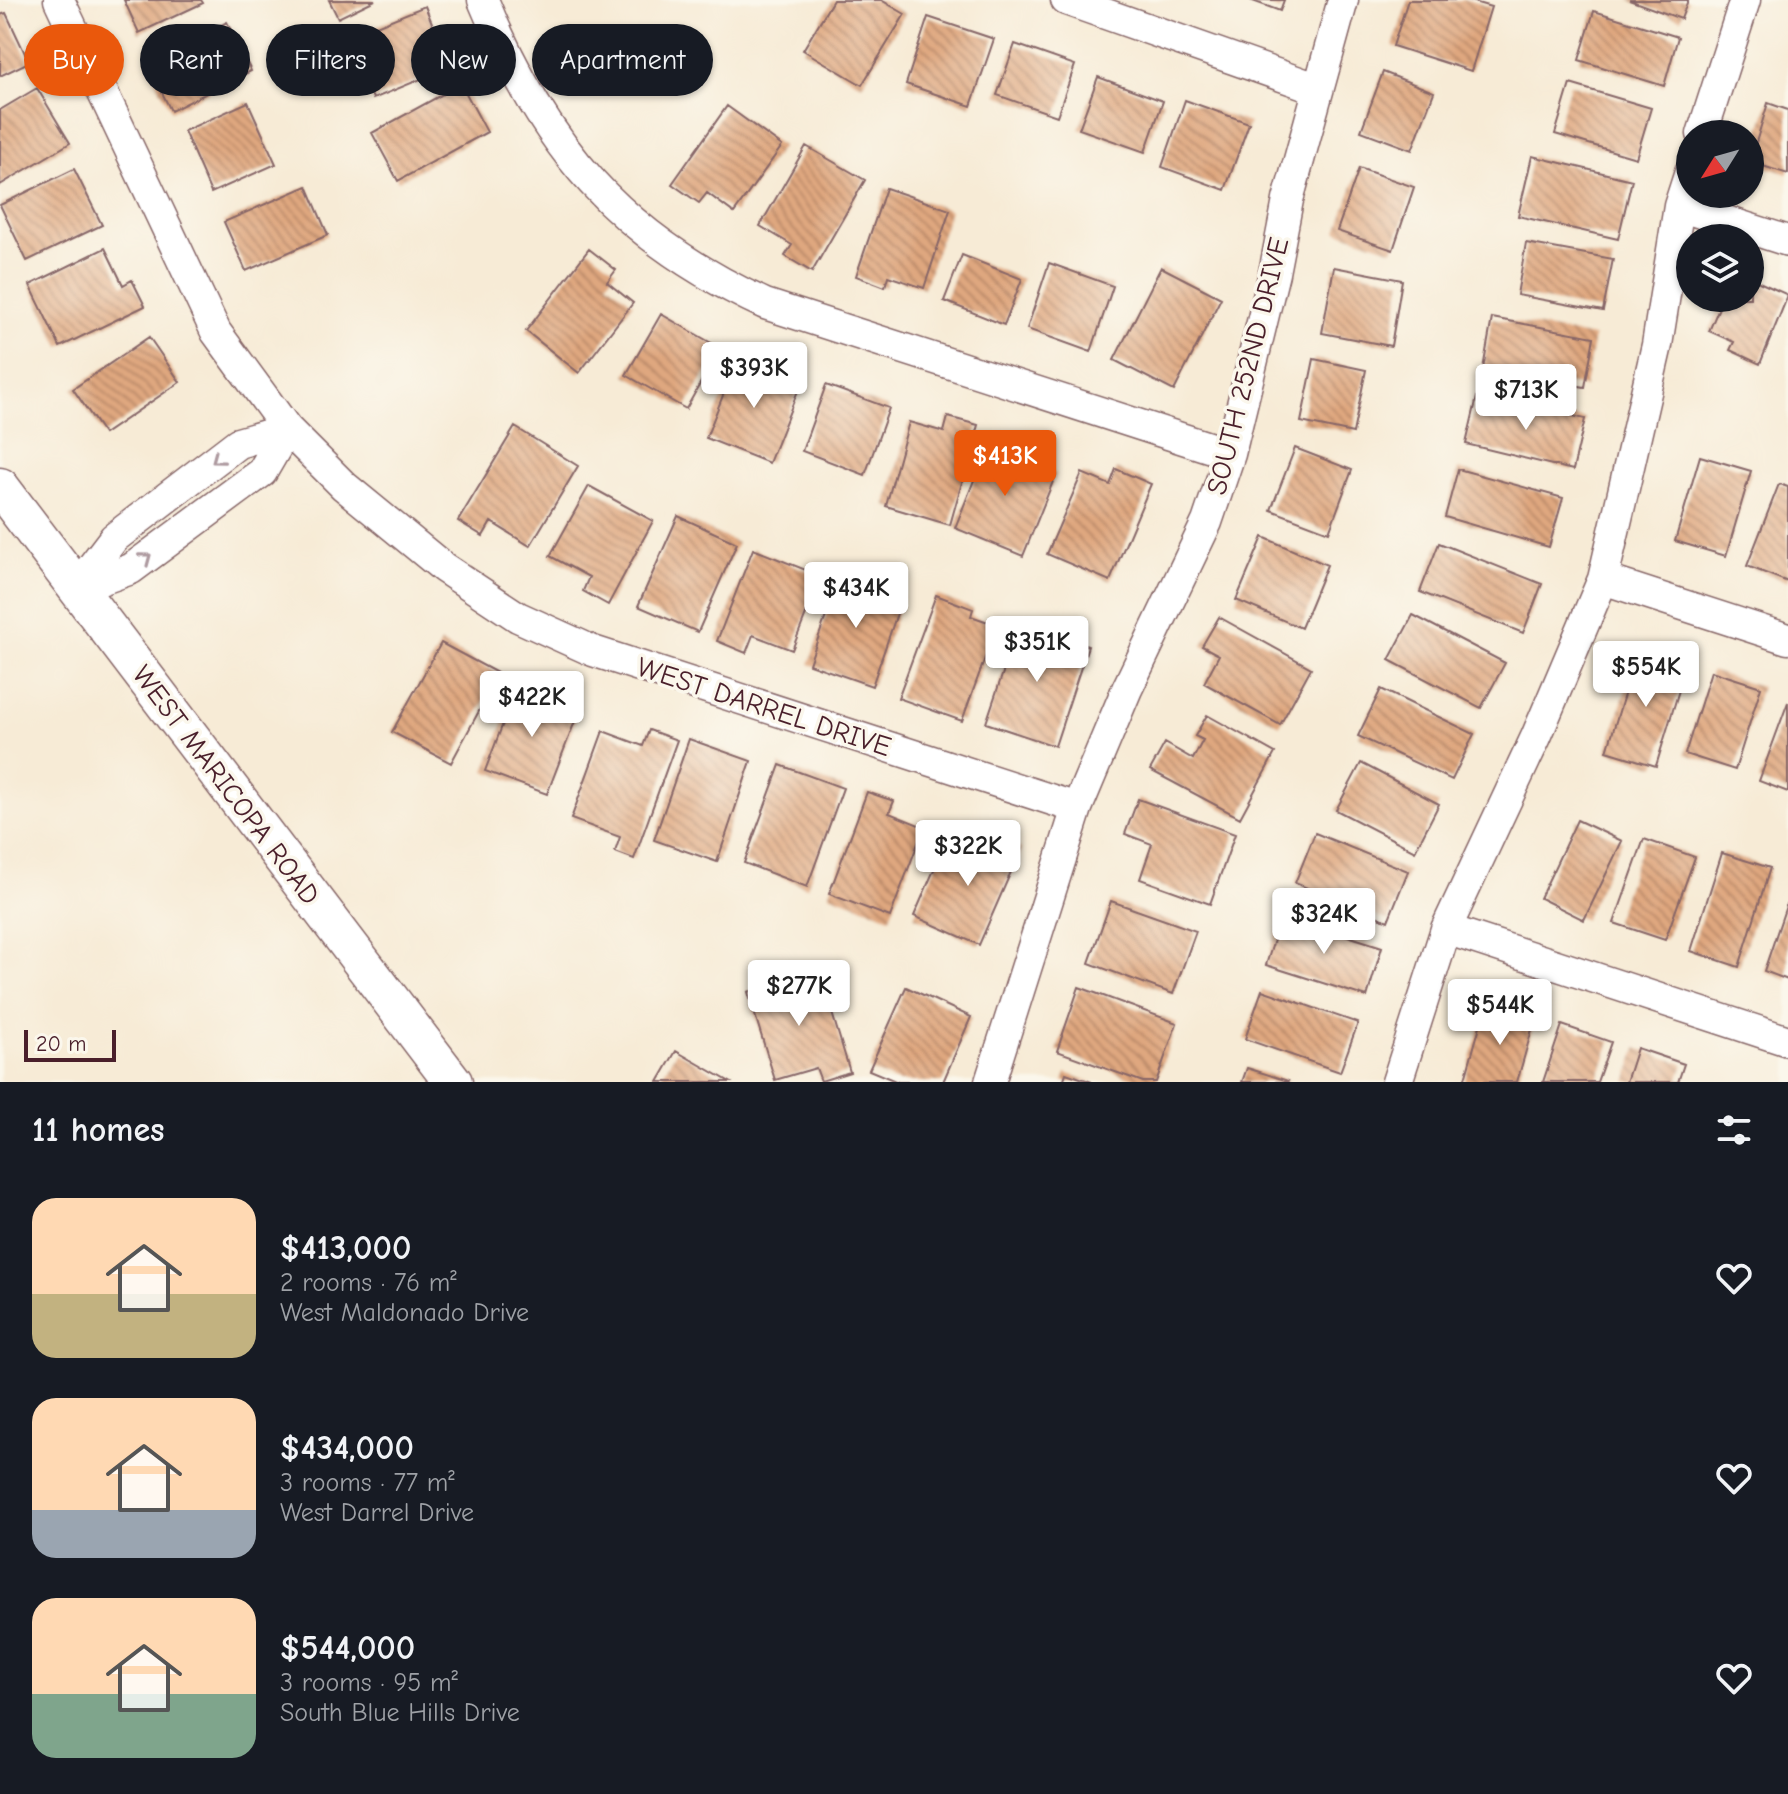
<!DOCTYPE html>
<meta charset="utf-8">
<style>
:root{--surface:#171b24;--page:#20242c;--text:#f1f3f6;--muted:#9ea1a6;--accent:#ea580c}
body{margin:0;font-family:"Comic Neue",sans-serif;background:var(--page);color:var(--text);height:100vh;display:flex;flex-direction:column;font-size:30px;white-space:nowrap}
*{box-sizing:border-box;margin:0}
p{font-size:26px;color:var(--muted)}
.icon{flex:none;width:44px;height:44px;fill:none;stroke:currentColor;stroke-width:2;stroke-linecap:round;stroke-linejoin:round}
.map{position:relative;height:1082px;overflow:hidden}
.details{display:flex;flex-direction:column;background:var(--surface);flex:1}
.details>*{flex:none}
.banner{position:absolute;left:24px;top:24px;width:800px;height:72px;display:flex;gap:16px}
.needle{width:52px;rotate:233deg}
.controls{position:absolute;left:1676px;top:120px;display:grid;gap:16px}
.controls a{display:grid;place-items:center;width:88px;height:88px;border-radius:50%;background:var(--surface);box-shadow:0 2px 6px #0004;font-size:40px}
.scale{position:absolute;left:24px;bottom:20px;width:92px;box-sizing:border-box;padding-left:8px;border:4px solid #4a1f2b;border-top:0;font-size:22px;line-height:28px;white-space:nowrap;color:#4a1f2b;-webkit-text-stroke:6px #fbf7ec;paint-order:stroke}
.price{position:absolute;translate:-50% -68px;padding:0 18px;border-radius:8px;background:#fff;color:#222;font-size:26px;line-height:52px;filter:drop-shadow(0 2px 4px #0008)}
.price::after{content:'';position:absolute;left:50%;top:48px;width:24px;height:18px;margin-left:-12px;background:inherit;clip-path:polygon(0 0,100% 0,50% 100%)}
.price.on{background:var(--accent);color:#fff}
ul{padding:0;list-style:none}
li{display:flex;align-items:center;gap:24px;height:200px;padding:0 32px}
li span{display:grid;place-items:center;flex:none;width:224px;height:160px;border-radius:24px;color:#555}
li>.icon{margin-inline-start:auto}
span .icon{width:96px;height:96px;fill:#fffc;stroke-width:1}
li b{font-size:34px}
h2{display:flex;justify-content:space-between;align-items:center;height:96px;padding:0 32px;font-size:34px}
.pill{padding:0 28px;border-radius:36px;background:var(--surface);box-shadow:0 2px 6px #0004;font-size:28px;line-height:72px}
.pill.on{background:var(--accent);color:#fff}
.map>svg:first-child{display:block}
.building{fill:url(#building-back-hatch)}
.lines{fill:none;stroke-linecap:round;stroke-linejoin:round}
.minor-casing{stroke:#876667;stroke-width:33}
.tertiary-casing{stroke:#876667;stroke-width:41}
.minor{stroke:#fff;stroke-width:30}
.tertiary{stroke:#fff;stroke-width:38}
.oneway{stroke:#ae9aa0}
.labels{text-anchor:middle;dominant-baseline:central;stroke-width:7;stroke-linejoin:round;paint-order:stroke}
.street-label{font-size:28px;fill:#4a1f2b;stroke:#fbf7ec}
</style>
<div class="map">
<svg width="1788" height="1082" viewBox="0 0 1788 1082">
<defs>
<pattern id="building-back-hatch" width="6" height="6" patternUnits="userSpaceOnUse" patternTransform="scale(2)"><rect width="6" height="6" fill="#dfa77f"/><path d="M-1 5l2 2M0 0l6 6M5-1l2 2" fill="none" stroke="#b78768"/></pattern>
</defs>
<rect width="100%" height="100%" fill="#fbf7ec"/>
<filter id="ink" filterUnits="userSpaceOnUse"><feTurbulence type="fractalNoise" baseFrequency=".0125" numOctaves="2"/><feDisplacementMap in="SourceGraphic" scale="16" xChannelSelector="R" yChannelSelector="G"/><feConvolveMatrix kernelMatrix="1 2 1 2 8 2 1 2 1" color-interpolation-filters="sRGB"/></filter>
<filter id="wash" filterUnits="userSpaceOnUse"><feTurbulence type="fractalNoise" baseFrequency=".006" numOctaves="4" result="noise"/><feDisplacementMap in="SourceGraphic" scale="32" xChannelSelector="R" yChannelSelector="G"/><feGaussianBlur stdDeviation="1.8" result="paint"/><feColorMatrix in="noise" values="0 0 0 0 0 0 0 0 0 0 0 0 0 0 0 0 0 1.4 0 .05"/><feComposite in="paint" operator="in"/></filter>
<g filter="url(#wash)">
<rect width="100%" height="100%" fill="#f7ebd6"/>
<g id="blocks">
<path class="building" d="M124 0H201L203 3 139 33Z
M329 0H375L338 18Z
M833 0H881L905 14 862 85 803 50Z
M1250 0H1284L1280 11Z
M1408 0H1467L1491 7 1471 71 1393 46Z
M1629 0H1688L1681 19Z
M425 6 450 67 373 99 359 65 370 61 359 33Z
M1594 11 1678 37 1664 86 1579 60Z
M6 13 29 62 0 76V15Z
M928 17 994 39 971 106 906 84Z
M227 22 251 71 171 111 147 62Z
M1015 44 1075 65 1057 116 997 95Z
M1383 72 1434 92 1412 150 1361 131Z
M1098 77 1163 101 1145 152 1079 129Z
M461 84 487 132 398 181 372 133Z
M1570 84 1651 108 1636 158 1555 134Z
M37 88 70 143 0 185V110Z
M1185 100 1249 123 1225 190 1162 167Z
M248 102 276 164 211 193 184 131Z
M1768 103 1788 110V174L1750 162Z
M727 106 782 146 734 213 707 193 699 203 672 184Z
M806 146 865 180 812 272 785 256 792 245 760 226Z
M1532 156 1632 180 1618 239 1518 216Z
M1359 168 1414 187 1393 250 1337 231Z
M74 169 102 225 27 261 0 205Z
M307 186 328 235 246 271 224 222Z
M886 188 950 210 924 288 888 276 885 287 856 276Z
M1526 243 1613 259 1603 311 1517 295Z
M105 248 123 285 132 280 145 306 60 347 30 285Z
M589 249 616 270 607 282 633 303 579 373 526 331Z
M962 255 1022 279 1004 325 944 301Z
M1049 263 1113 286 1091 352 1027 329Z
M1161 267 1221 298 1174 391 1114 360Z
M1334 267 1402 280 1391 346 1322 333Z
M1750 278 1788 295 1760 364 1730 350 1734 342 1709 331 1723 298H1750Z
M661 314 720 348 686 409 626 375Z
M1492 318 1594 337 1585 387 1483 369Z
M149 337 180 382 104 434 73 389Z
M738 358 801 383 769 463 706 438Z
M1314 359 1366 370 1353 433 1301 422Z
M826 385 889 408 865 475 802 451Z
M1478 393 1585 419 1573 470 1466 444Z
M948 417 978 425 950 525 886 506 909 422 944 432Z
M515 427 578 466 530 546 491 522 483 536 458 521Z
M992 435 1019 446 1015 457 1056 474 1023 556 955 528Z
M1295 448 1352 470 1329 532 1271 510Z
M1700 456 1751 471 1726 556 1675 541Z
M1116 469 1151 484 1110 581 1047 554 1082 473 1110 485Z
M1458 469 1563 498 1549 547 1445 517Z
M1779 484 1788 487V582L1747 566Z
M589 486 653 521 608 605 583 591 589 577 550 556Z
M678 516 737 543 698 632 638 606Z
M1263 537 1327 565 1301 628 1236 600Z
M1439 543 1542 584 1523 633 1420 592Z
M753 549 821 576 792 650 753 635 746 653 717 641Z
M841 574 903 596 872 686 809 664Z
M936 595 973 609 971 616 997 625 962 721 898 698Z
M1413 615 1505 663 1481 708 1389 660Z
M1219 617 1311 668 1280 725 1204 683 1219 655 1202 646Z
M1020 622 1088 646 1055 746 986 723Z
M441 643 499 674 451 763 392 732Z
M1637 652 1686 667 1656 766 1607 751Z
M1711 671 1761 687 1735 770 1685 754Z
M518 684 580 708 547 794 485 771Z
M1381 689 1474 734 1452 780 1358 736Z
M1788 702V792L1759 781Z
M1207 715 1275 753 1240 818 1150 770 1165 743 1193 759 1203 740 1195 736Z
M649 730 677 740 634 859 615 852 620 837 571 819 603 731 643 746Z
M689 739 751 761 717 862 654 840Z
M1361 763 1439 804 1415 851 1336 810Z
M780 765 843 788 807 887 744 863Z
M867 792 894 801 889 813 924 827 890 917 829 894Z
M1138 799 1235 834 1210 904 1140 879 1152 844 1125 834Z
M1577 820 1622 841 1584 920 1540 898Z
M983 832 1021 849 979 945 914 916 943 849 970 861Z
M1315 833 1408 871 1388 921 1295 883Z
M1644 839 1695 857 1665 940 1614 923Z
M1722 853 1770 868 1739 967 1691 951Z
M1788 900V980L1764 971Z
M1111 901 1196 931 1173 994 1089 963Z
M1282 915 1382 947 1367 997 1266 965Z
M819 970 850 1072 821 1081 816 1068 775 1080 748 992Z
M906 987 971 1017 943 1082H898L869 1070Z
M1079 987 1177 1023 1156 1082H1143L1057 1051Z
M1262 990 1358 1023 1340 1072 1245 1039Z
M1486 1005 1535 1019 1517 1082H1464Z
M1562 1025 1611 1042 1597 1082H1543Z
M1637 1048 1684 1064 1678 1082H1626Z
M676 1051 730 1082H658Z
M1247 1068 1288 1081 1287 1082H1242Z
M1066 1073 1092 1082H1063Z"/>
</g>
</g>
<g filter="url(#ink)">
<use href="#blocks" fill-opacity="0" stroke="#876667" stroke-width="2"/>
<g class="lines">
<g class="minor-casing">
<path id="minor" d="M59 0 216 332 287 429 344 486 444 568 518 617 593 651 1077 808
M483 0C543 147 620 237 765 304L1230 454
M1066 0 1316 88
M1702 134 1745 0
M1679 206 1788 241
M1603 579 1788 639
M75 589 131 569 262 472 287 429
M75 589 114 538 238 443 287 429
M1446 929 1788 1041
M990 1082 1077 808 1127 689 1207 522 1230 454 1274 273 1288 200 1343 0
M1397 1082 1446 929 1536 737 1603 579 1657 345 1679 206 1690 172"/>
</g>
<g class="tertiary-casing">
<path id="tertiary" d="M0 487 453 1082"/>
</g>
<use href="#minor" class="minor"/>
<use href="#tertiary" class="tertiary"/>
</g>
<defs><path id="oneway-chevron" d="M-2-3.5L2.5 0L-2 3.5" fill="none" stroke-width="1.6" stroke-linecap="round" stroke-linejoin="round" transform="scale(2)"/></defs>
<g class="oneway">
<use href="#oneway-chevron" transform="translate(217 459) rotate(143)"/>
<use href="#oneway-chevron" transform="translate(146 558) rotate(-37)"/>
</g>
</g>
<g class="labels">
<g class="street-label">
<text transform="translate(1248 366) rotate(-76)">SOUTH 252ND DRIVE</text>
<text transform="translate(764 707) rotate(18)">WEST DARREL DRIVE</text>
<text transform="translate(226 785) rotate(53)">WEST MARICOPA ROAD</text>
</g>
</g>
</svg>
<div class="controls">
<a><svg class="needle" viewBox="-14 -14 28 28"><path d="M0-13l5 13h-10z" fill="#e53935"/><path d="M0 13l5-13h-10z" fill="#9ea1a6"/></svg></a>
<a><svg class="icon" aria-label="layers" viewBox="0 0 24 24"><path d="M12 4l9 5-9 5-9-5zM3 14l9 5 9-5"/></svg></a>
</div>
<div class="scale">20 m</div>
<b class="price" style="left:754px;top:410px">$393K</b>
<b class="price" style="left:1526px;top:432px">$713K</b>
<b class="price on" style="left:1005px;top:498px">$413K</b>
<b class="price" style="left:856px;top:630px">$434K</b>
<b class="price" style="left:1037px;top:684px">$351K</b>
<b class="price" style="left:1646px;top:709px">$554K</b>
<b class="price" style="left:532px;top:739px">$422K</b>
<b class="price" style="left:968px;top:888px">$322K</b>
<b class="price" style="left:1324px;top:956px">$324K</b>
<b class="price" style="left:799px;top:1028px">$277K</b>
<b class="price" style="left:1500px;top:1047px">$544K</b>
<div class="banner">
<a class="pill on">Buy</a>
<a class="pill">Rent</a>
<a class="pill">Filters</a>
<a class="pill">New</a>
<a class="pill">Apartment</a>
</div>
</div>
<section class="details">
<h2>11 homes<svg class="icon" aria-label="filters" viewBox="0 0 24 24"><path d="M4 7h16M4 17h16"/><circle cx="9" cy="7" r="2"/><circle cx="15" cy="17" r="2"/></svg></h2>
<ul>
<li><span style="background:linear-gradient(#ffd9b3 60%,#c2b280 0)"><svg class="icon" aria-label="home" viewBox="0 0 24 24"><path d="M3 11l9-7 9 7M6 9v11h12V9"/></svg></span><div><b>$413,000</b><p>2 rooms · 76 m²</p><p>West Maldonado Drive</p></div><svg class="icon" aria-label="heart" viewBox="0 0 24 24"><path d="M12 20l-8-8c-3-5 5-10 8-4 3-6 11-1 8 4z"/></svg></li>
<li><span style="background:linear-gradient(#ffd9b3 70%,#9aa5b1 0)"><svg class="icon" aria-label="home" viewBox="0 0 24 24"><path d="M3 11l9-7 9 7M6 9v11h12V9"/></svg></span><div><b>$434,000</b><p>3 rooms · 77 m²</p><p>West Darrel Drive</p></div><svg class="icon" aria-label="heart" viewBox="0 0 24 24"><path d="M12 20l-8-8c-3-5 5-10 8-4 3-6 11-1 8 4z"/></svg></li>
<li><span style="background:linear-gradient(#ffd9b3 60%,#7fa58c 0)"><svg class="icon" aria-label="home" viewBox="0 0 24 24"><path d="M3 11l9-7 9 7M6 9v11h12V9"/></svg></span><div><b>$544,000</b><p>3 rooms · 95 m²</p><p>South Blue Hills Drive</p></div><svg class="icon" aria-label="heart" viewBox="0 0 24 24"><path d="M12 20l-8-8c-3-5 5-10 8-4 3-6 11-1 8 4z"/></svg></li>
</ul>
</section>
